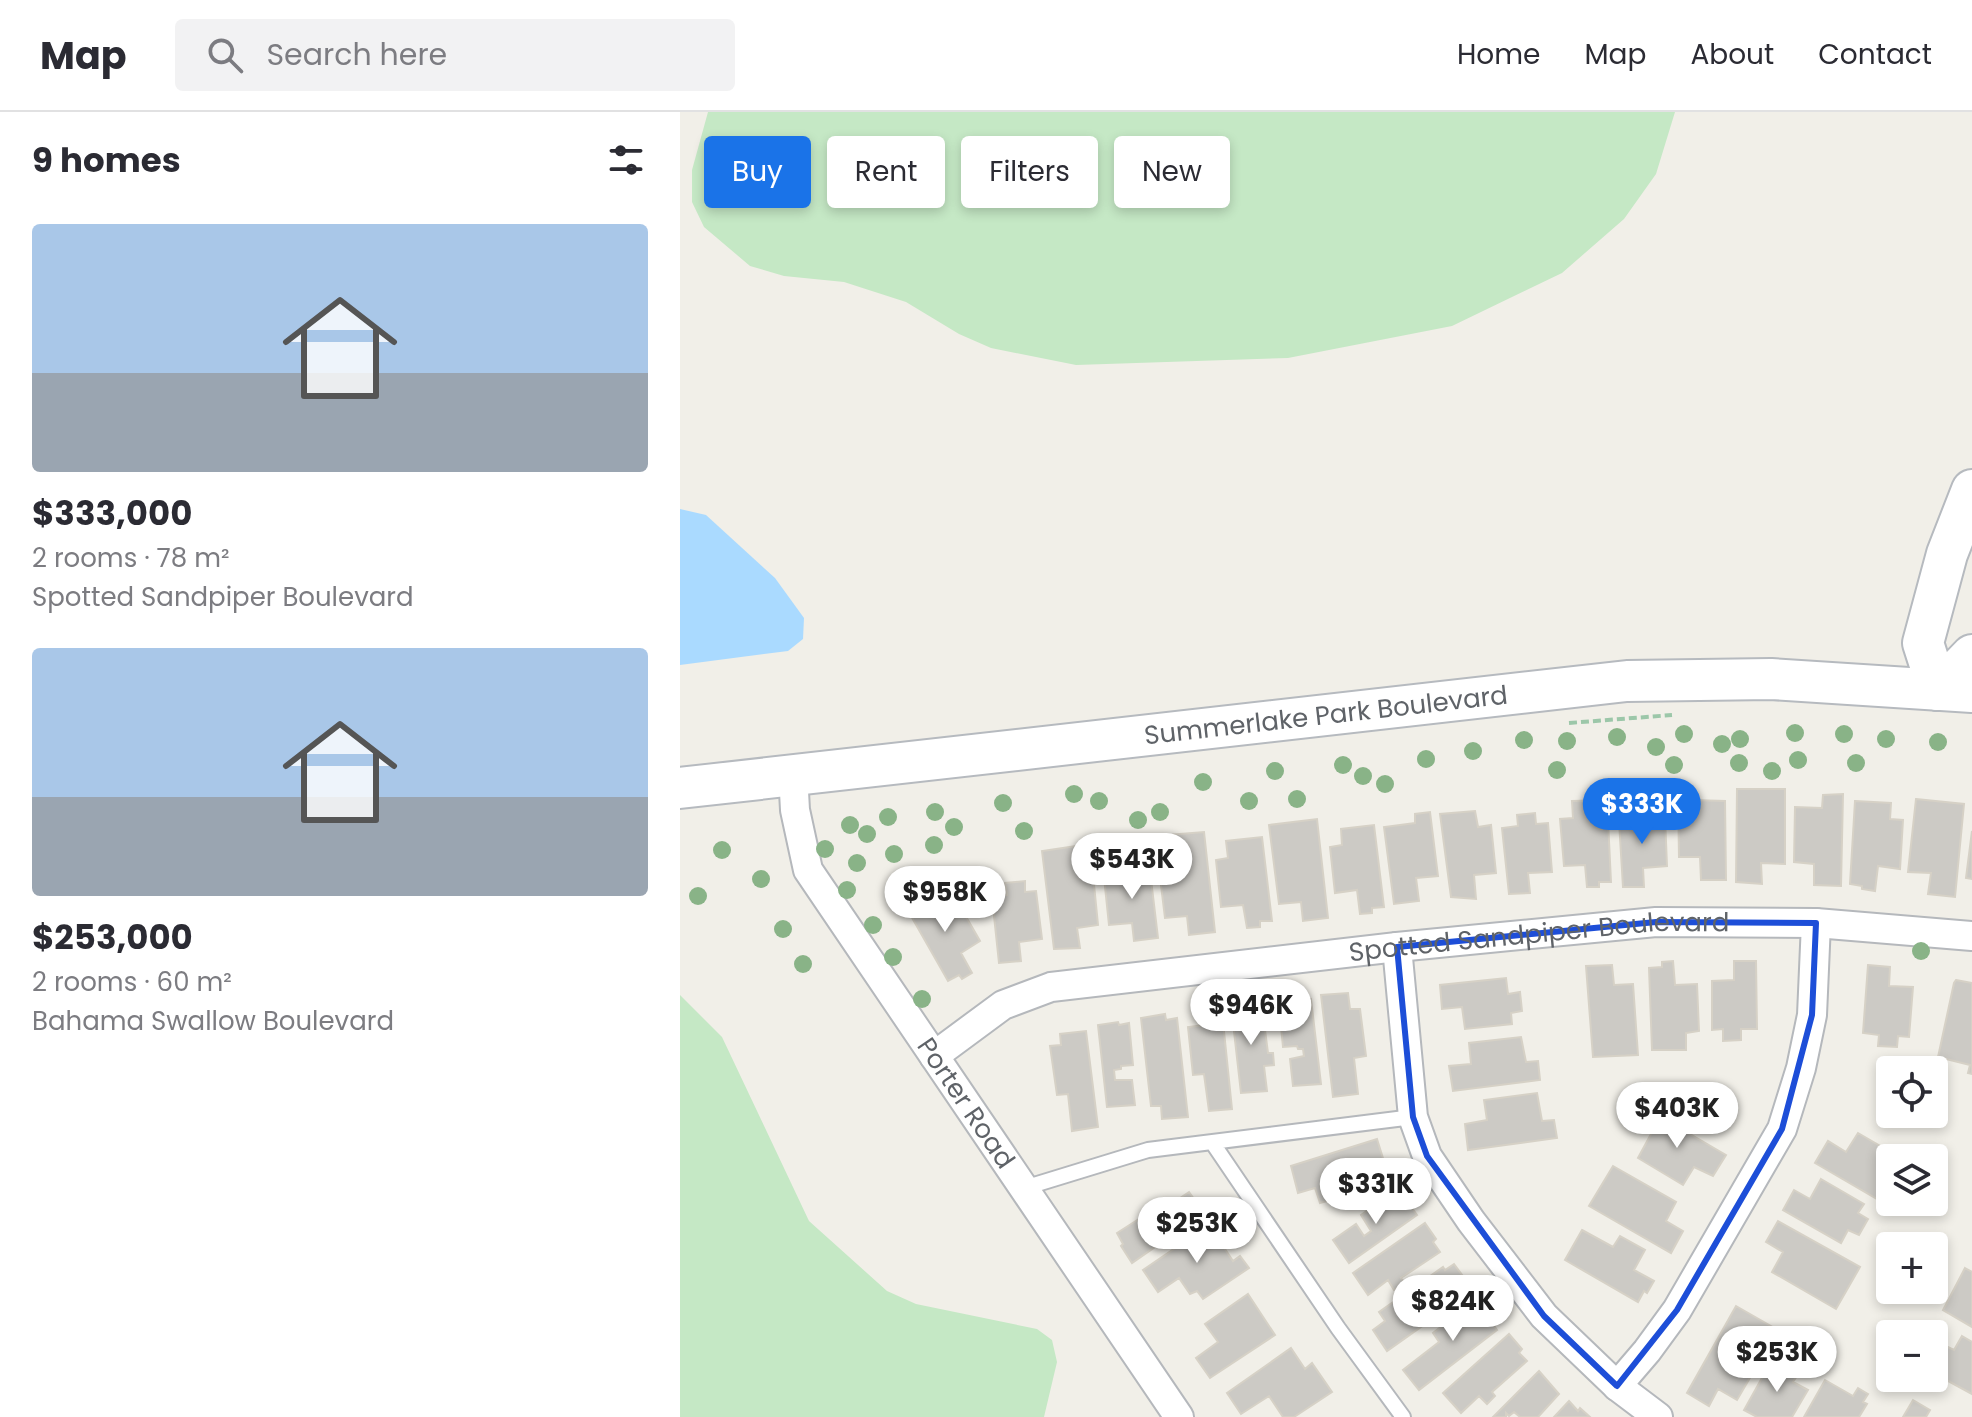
<!DOCTYPE html>
<meta charset="utf-8">
<style>
:root{--surface:#fff;--page:#f2f2f3;--text:#2b2b33;--muted:#7c7c81;--line:#e1e1e2;--accent:#1a73e8}
body{margin:0;font-family:Poppins,sans-serif;background:var(--page);color:var(--text);height:100vh;display:flex;flex-direction:column;font-size:30px;white-space:nowrap}
*{box-sizing:border-box;margin:0}
p{font-size:26px;color:var(--muted)}
.icon{flex:none;width:44px;height:44px;fill:none;stroke:currentColor;stroke-width:2;stroke-linecap:round;stroke-linejoin:round}
.map{position:relative;flex:1;overflow:hidden}
.panel{display:flex;flex-direction:column;background:var(--surface);width:680px}
.panel>*{flex:none}
.top-card{position:absolute;left:24px;top:24px;width:760px;height:72px;display:flex;gap:16px}
.controls{position:absolute;left:1196px;top:944px;display:grid;gap:16px}
.controls a{display:grid;place-items:center;width:72px;height:72px;border-radius:8px;background:var(--surface);box-shadow:0 4px 12px #0003;font-size:40px}
.price{position:absolute;translate:-50% -68px;padding:0 18px;border-radius:28px;background:#fff;color:#222;font-size:26px;line-height:52px;filter:drop-shadow(0 2px 4px #0008)}
.price::after{content:'';position:absolute;left:50%;top:48px;width:24px;height:18px;margin-left:-12px;background:inherit;clip-path:polygon(0 0,100% 0,50% 100%)}
.price.active{background:var(--accent);color:#fff}
ul{padding:0;list-style:none}
li{display:grid;align-content:center;gap:16px;height:424px;padding:0 32px}
li span{display:grid;place-items:center;height:248px;border-radius:8px;color:#555}
li>.icon{margin-inline-start:auto}
span .icon{width:144px;height:144px;fill:#fffc;stroke-width:1}
li b{font-size:34px}
h2{display:flex;justify-content:space-between;align-items:center;height:96px;padding:0 32px;font-size:34px}
.tag{padding:0 28px;border-radius:8px;background:var(--surface);box-shadow:0 4px 12px #0003;font-size:28px;line-height:72px}
.tag.active{background:var(--accent);color:#fff}
header{display:flex;align-items:center;gap:48px;box-sizing:border-box;height:112px;padding:0 40px;background:var(--surface);border-bottom:2px solid var(--line)}
header strong{font-size:38px}
nav{display:flex;gap:44px;margin-inline-start:auto;font-size:28px}
.search{width:560px;height:72px;background:var(--page);display:flex;align-items:center;gap:20px;box-sizing:border-box;padding:0 28px;border-radius:8px;color:var(--muted);font-size:30px}
main{display:flex;flex:1;min-height:0}
.map>svg:first-child{display:block}
.green{fill:#c5e8c5}
.water{fill:#aadaff}
.building{fill:#cccac5;stroke:#d6d1c6;stroke-width:2}
.lines{fill:none;stroke-linecap:round;stroke-linejoin:round}
.lane-casing{stroke:#b5b8bc;stroke-width:18}
.street-casing{stroke:#b5b8bc;stroke-width:32}
.secondary-casing{stroke:#b6babf;stroke-width:44}
.path{stroke:#9cc7a9;stroke-width:4;stroke-dasharray:8 4;stroke-linecap:butt}
.lane{stroke:#fff;stroke-width:14}
.street{stroke:#fff;stroke-width:28}
.secondary{stroke:#fff;stroke-width:40}
.tree{fill:#89b387}
.marked{fill:none;stroke:#1d4ed8;stroke-width:6;stroke-linejoin:round}
.labels{text-anchor:middle;dominant-baseline:central;stroke-width:6;stroke-linejoin:round;paint-order:stroke}
.street-label{font-size:26px;fill:#5f6368;stroke:#fff}
</style>
<header>
<strong>Map</strong>
<div class="search"><svg class="icon" aria-label="search" viewBox="0 0 24 24"><circle cx="10" cy="10" r="6"/><path d="M15 15l6 6"/></svg>Search here</div>
<nav><a>Home</a><a>Map</a><a>About</a><a>Contact</a></nav>
</header>
<main>
<section class="panel">
<h2>9 homes<svg class="icon" aria-label="filters" viewBox="0 0 24 24"><path d="M4 7h16M4 17h16"/><circle cx="9" cy="7" r="2"/><circle cx="15" cy="17" r="2"/></svg></h2>
<ul>
<li><span style="background:linear-gradient(#a9c7e8 60%,#9aa5b1 0)"><svg class="icon" aria-label="home" viewBox="0 0 24 24"><path d="M3 11l9-7 9 7M6 9v11h12V9"/></svg></span><div><b>$333,000</b><p>2 rooms · 78 m²</p><p>Spotted Sandpiper Boulevard</p></div></li>
<li><span style="background:linear-gradient(#a9c7e8 60%,#9aa5b1 0)"><svg class="icon" aria-label="home" viewBox="0 0 24 24"><path d="M3 11l9-7 9 7M6 9v11h12V9"/></svg></span><div><b>$253,000</b><p>2 rooms · 60 m²</p><p>Bahama Swallow Boulevard</p></div></li>
</ul>
</section>
<div class="map">
<svg width="1292" height="1305" viewBox="0 0 1292 1305">
<rect width="100%" height="100%" fill="#f1efe8"/>
<path class="green" d="M28 0H995L976 62 944 107 882 161 772 214 608 246 396 253 311 236 279 222 226 190 164 170 104 164 70 154 24 115 12 90V58Z
M0 883 42 925 129 1109 207 1179 236 1192 357 1217 372 1228 377 1250 364 1305H0Z"/>
<path class="water" d="M0 397 26 403 95 466 124 506 123 527 108 539 0 553Z"/>
<path class="building" d="M1057 677H1105V752L1081 751 1082 772 1056 770Z
M1012 679 1013 688 1045 689 1046 768H1021L1020 745H999L998 680Z
M1163 682 1161 774 1134 773V752L1114 750 1115 695 1142 696 1143 683Z
M1236 687 1284 692 1275 785 1248 782 1251 761 1228 760Z
M927 688 931 770H919V775H907L905 753 884 754 880 707 893 706 892 689Z
M1175 689 1211 691 1210 707 1223 708 1220 757 1198 754 1195 779 1182 777V774L1170 772Z
M973 695V706L985 705 987 754 963 756 964 775H943L939 709 956 708V697Z
M795 699 798 715 811 713 816 761 794 763 796 787 771 785 760 702Z
M750 700 758 764 736 766 739 789 714 792 704 715 735 711V702Z
M855 701 856 712 868 711 872 760 848 761 850 781 829 782 822 716 838 714 837 703Z
M637 707 648 806 623 809 621 790 599 792 589 713Z
M694 713 704 795 692 796V801L680 802 677 778 655 781 650 735 662 733 661 717Z
M1292 719V767L1286 766Z
M524 720 535 820 509 823 507 804 485 806 475 724Z
M582 725 592 809H580V815L567 816 563 793 541 795 536 748 548 746 546 729Z
M410 732 418 813 397 816 400 836 374 837 362 739Z
M452 750 453 760 470 759 478 826 454 829 452 811 429 813 424 765 434 763 433 752Z
M345 769V780L356 779 362 827 339 830 341 849 319 851 312 785 327 783 325 771Z
M257 781 265 797 277 789 300 829 281 841 292 861 282 867 279 863 268 869 227 797Z
M993 849 995 873 1017 872 1019 919 1006 921V938H972L969 856 982 855V850Z
M1054 849H1076L1077 917H1061V928L1043 929V917L1032 918V869L1054 868Z
M932 853 934 873 953 872 958 943 913 945 906 854Z
M1188 853 1210 855 1209 874 1233 875 1229 925 1218 924 1217 935 1198 934 1199 923 1183 921Z
M826 866 828 882 840 880 842 899 831 901 832 912 785 917 782 895 762 897 760 873Z
M1276 868 1292 871V962L1288 961 1290 953 1258 945 1274 871Z
M668 881 670 897H680L686 944 674 946 678 982 653 985 641 883Z
M631 887 641 972 613 974 610 947 624 944 623 937H618L617 934 603 935 599 894Z
M570 891 571 896 582 895 588 941H593L594 953 584 954 587 979 561 981 551 893Z
M542 900 552 997 529 999 524 962 513 963 508 915 524 913V901Z
M485 902 486 908 497 906 508 1005 482 1007 481 994H471L461 906Z
M438 910 439 913 449 911 453 953 441 954V957L434 958 435 968H452L455 993 427 995 418 913Z
M406 919 418 1015 392 1019 388 982 377 983 370 934 381 933 380 922Z
M841 925 846 950 858 949 860 968 773 979 769 954 791 952 789 931Z
M857 981 862 1009 874 1008 877 1026 788 1038 785 1012 807 1008 804 988Z
M969 998 1046 1043 1033 1064 1014 1055 1003 1073 958 1046 971 1022 959 1015Z
M1178 1021 1221 1046H1210V1080L1204 1091 1135 1051 1148 1029 1166 1040Z
M697 1027 707 1059 657 1074 661 1085 640 1091 635 1076 618 1081 611 1054Z
M933 1054 996 1090 986 1109 1003 1119 991 1141 909 1094Z
M1141 1067 1184 1092 1178 1101 1188 1107 1179 1123 1168 1118 1161 1131 1103 1098 1114 1078 1130 1087Z
M718 1077 737 1103 669 1151 653 1128 676 1112 684 1124 691 1119 681 1103Z
M509 1080 524 1101 452 1151 441 1134 443 1132 437 1121 476 1096 473 1091 483 1086 488 1094Z
M1098 1109 1180 1155 1156 1197 1092 1160 1103 1140 1086 1130Z
M745 1111 756 1127 753 1130 760 1140 721 1166 725 1171 714 1178 708 1168 688 1183 673 1161Z
M529 1113 553 1149 560 1144 569 1156 523 1187 517 1179 510 1182 499 1166 478 1180 463 1158Z
M902 1118 933 1135 940 1124 965 1138 954 1158 974 1169 967 1181 964 1179 958 1190 885 1148Z
M774 1152 791 1175 787 1178 789 1181 707 1239 693 1218 705 1209 699 1200 763 1155 765 1158Z
M1285 1156 1292 1160V1215L1263 1198Z
M568 1182 595 1223 530 1266 516 1246 538 1230 525 1212Z
M799 1185 813 1203 809 1206 817 1218 739 1278 723 1258 759 1230 753 1221Z
M1056 1194 1098 1218 1057 1288 1038 1277 1029 1294 1007 1281Z
M829 1222 842 1237 839 1241 847 1249 812 1280 815 1284 807 1292 799 1284 781 1301 763 1281Z
M1282 1224 1292 1230V1282L1259 1264 1265 1253 1256 1248 1264 1233 1274 1238Z
M611 1236 625 1257 632 1251 652 1280 614 1305H603L589 1284 561 1302 547 1281Z
M1103 1251 1119 1261 1113 1270 1128 1278 1112 1305H1077L1064 1298 1088 1255 1097 1260Z
M859 1259 879 1282 858 1305H840L834 1300 829 1304 826 1301V1305H813Z
M1145 1268 1173 1284 1178 1276 1188 1282 1183 1290 1187 1292 1179 1305H1124Z
M1233 1288 1250 1298 1246 1305H1223Z
M889 1289 898 1299 900 1296 910 1305H874Z"/>
<g class="lines">
<g class="lane-casing">
<path id="lane" d="M532 1030 658 1216 723 1305
M344 1076 468 1038 733 1005"/>
</g>
<g class="street-casing">
<g id="street">
<path id="s1" d="M113 661 115 698 128 758 499 1305"/>
<path d="M717 835 733 1005 747 1044 791 1109 864 1204 937 1274 978 1305"/>
<path id="s2" d="M254 944 323 893 371 875 717 835 976 810 1136 811 1292 824"/>
<path d="M937 1274 967 1239 997 1198 1102 1017 1121 956 1132 903 1136 811"/>
</g>
</g>
<g class="secondary-casing">
<g id="secondary">
<path d="M1258 578 1243 531 1267 442 1292 378"/>
<path d="M1258 578 1292 543"/>
<path id="s3" d="M0 676 947 569 1091 567 1292 580"/>
</g>
</g>
<path class="path" d="M889 611 992 603"/>
<use href="#lane" class="lane"/>
<use href="#street" class="street"/>
<use href="#secondary" class="secondary"/>
</g>
<g class="tree">
<circle cx="1115" cy="621" r="9"/>
<circle cx="1004" cy="622" r="9"/>
<circle cx="1164" cy="622" r="9"/>
<circle cx="937" cy="625" r="9"/>
<circle cx="1060" cy="627" r="9"/>
<circle cx="1206" cy="627" r="9"/>
<circle cx="844" cy="628" r="9"/>
<circle cx="887" cy="629" r="9"/>
<circle cx="1258" cy="630" r="9"/>
<circle cx="1042" cy="632" r="9"/>
<circle cx="976" cy="635" r="9"/>
<circle cx="793" cy="639" r="9"/>
<circle cx="746" cy="647" r="9"/>
<circle cx="1118" cy="648" r="9"/>
<circle cx="1059" cy="651" r="9"/>
<circle cx="1176" cy="651" r="9"/>
<circle cx="663" cy="653" r="9"/>
<circle cx="994" cy="653" r="9"/>
<circle cx="877" cy="658" r="9"/>
<circle cx="595" cy="659" r="9"/>
<circle cx="1092" cy="659" r="9"/>
<circle cx="683" cy="664" r="9"/>
<circle cx="523" cy="670" r="9"/>
<circle cx="705" cy="672" r="9"/>
<circle cx="394" cy="682" r="9"/>
<circle cx="617" cy="687" r="9"/>
<circle cx="419" cy="689" r="9"/>
<circle cx="569" cy="689" r="9"/>
<circle cx="323" cy="691" r="9"/>
<circle cx="255" cy="700" r="9"/>
<circle cx="480" cy="700" r="9"/>
<circle cx="208" cy="705" r="9"/>
<circle cx="458" cy="708" r="9"/>
<circle cx="170" cy="713" r="9"/>
<circle cx="274" cy="715" r="9"/>
<circle cx="344" cy="719" r="9"/>
<circle cx="187" cy="722" r="9"/>
<circle cx="254" cy="733" r="9"/>
<circle cx="145" cy="737" r="9"/>
<circle cx="42" cy="738" r="9"/>
<circle cx="214" cy="742" r="9"/>
<circle cx="177" cy="751" r="9"/>
<circle cx="81" cy="767" r="9"/>
<circle cx="167" cy="778" r="9"/>
<circle cx="18" cy="784" r="9"/>
<circle cx="193" cy="813" r="9"/>
<circle cx="103" cy="817" r="9"/>
<circle cx="1241" cy="839" r="9"/>
<circle cx="213" cy="845" r="9"/>
<circle cx="123" cy="852" r="9"/>
<circle cx="242" cy="887" r="9"/>
</g>
<path class="marked" d="M976 810 1136 811 1132 903 1102 1017 997 1198 937 1274 864 1204 747 1044 733 1005 717 835Z"/>
<g class="labels">
<g class="street-label">
<text stroke="none"><textPath href="#s3" startOffset="650">Summerlake Park Boulevard</textPath></text>
<text stroke="none"><textPath href="#s2" startOffset="628">Spotted Sandpiper Boulevard</textPath></text>
<text stroke="none"><textPath href="#s1" startOffset="380">Porter Road</textPath></text>
</g>
</g>
</svg>
<div class="controls">
<a><svg class="icon" aria-label="locate" viewBox="0 0 24 24"><circle cx="12" cy="12" r="6"/><path d="M12 2v4M12 18v4M2 12h4M18 12h4"/></svg></a>
<a><svg class="icon" aria-label="layers" viewBox="0 0 24 24"><path d="M12 4l9 5-9 5-9-5zM3 14l9 5 9-5"/></svg></a>
<a>+</a>
<a>−</a>
</div>
<b class="price active" style="left:962px;top:734px">$333K</b>
<b class="price" style="left:452px;top:789px">$543K</b>
<b class="price" style="left:265px;top:822px">$958K</b>
<b class="price" style="left:571px;top:935px">$946K</b>
<b class="price" style="left:997px;top:1038px">$403K</b>
<b class="price" style="left:696px;top:1114px">$331K</b>
<b class="price" style="left:517px;top:1153px">$253K</b>
<b class="price" style="left:773px;top:1231px">$824K</b>
<b class="price" style="left:1097px;top:1282px">$253K</b>
<div class="top-card">
<a class="tag active">Buy</a>
<a class="tag">Rent</a>
<a class="tag">Filters</a>
<a class="tag">New</a>
</div>
</div>
</main>
